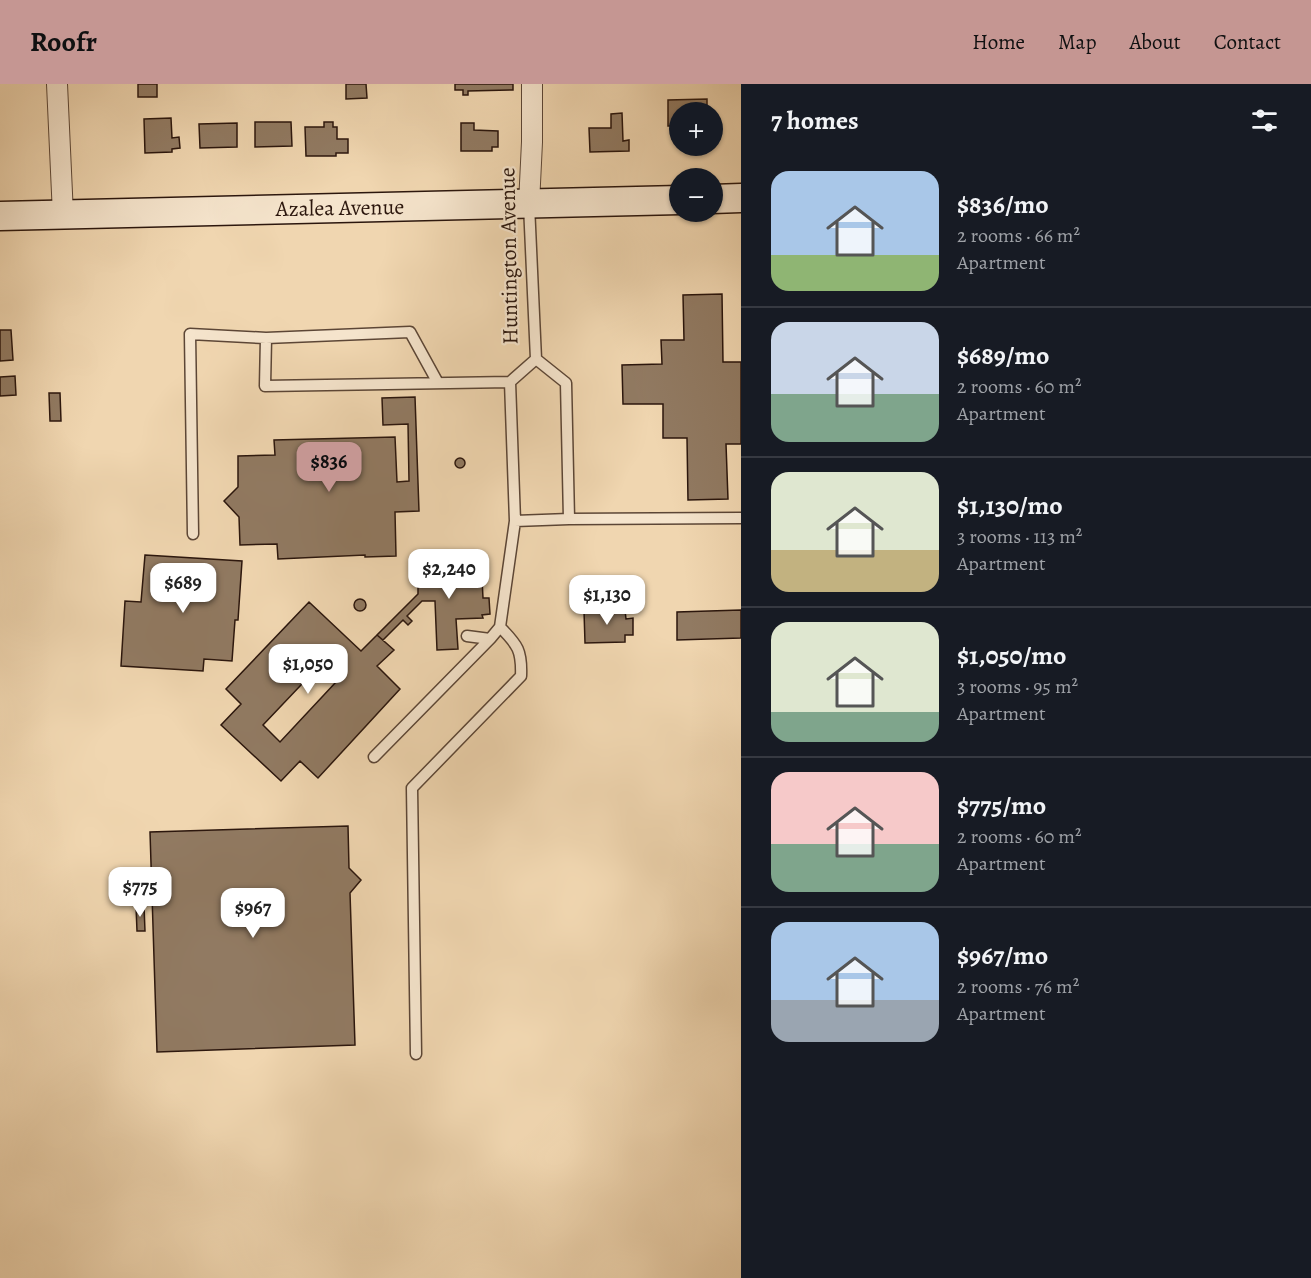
<!DOCTYPE html>
<meta charset="utf-8">
<style>
:root{--surface:#171b24;--page:#242831;--text:#f1f3f6;--muted:#9ea1a6;--line:#363941;--accent:#c59692}
body{margin:0;font-family:Alegreya,serif;background:var(--page);color:var(--text);height:100vh;display:flex;flex-direction:column;font-size:22px;white-space:nowrap}
*{box-sizing:border-box;margin:0}
p{font-size:20px;color:var(--muted)}
.icon{flex:none;width:33px;height:33px;fill:none;stroke:currentColor;stroke-width:2;stroke-linecap:round;stroke-linejoin:round}
.map{position:relative;flex:1;overflow:hidden}
.panel{display:flex;flex-direction:column;background:var(--surface);width:570px}
.panel>*{flex:none}
.controls{position:absolute;left:669px;top:18px;display:grid;gap:12px}
.controls a{display:grid;place-items:center;width:54px;height:54px;border-radius:50%;background:var(--surface);box-shadow:0 2px 4px #0004;font-size:30px}
.price{position:absolute;translate:-50% -51px;padding:0 14px;border-radius:12px;background:#fff;color:#222;font-size:20px;line-height:39px;filter:drop-shadow(0 2px 3px #0008)}
.price::after{content:'';position:absolute;left:50%;top:36px;width:18px;height:14px;margin-left:-9px;background:inherit;clip-path:polygon(0 0,100% 0,50% 100%)}
.price.selected{background:var(--accent);color:#111}
ul{padding:0;list-style:none}
li{display:flex;align-items:center;gap:18px;height:150px;padding:0 30px}
li+li{border-top:2px solid var(--line)}
li span{display:grid;place-items:center;flex:none;width:168px;height:120px;border-radius:18px;color:#555}
li>.icon{margin-inline-start:auto}
span .icon{width:72px;height:72px;fill:#fffc;stroke-width:1}
li b{font-size:26px}
h2{display:flex;justify-content:space-between;align-items:center;height:72px;padding:0 30px;font-size:26px}
header{display:flex;align-items:center;gap:36px;box-sizing:border-box;height:84px;padding:0 30px;background:var(--accent);color:#111}
header strong{font-size:28px}
nav{display:flex;gap:33px;margin-inline-start:auto;font-size:21px}
main{display:flex;flex:1;min-height:0}
.map>svg:first-child{display:block}
.building{fill:#917a62;stroke:#2b160d;stroke-width:1.5;fill-rule:evenodd}
.lines{fill:none;stroke-linecap:round;stroke-linejoin:round}
.lane-casing{stroke:#5c4636;stroke-width:13}
.street-casing{stroke:#5c4636;stroke-width:22}
.secondary-casing{stroke:#2b160d;stroke-width:31}
.lane{stroke:#f5e4cc;stroke-width:10}
.street{stroke:#f5e4cc;stroke-width:20}
.secondary{stroke:#f5e4cc;stroke-width:28}
.labels{text-anchor:middle;dominant-baseline:central;stroke-width:4.5;stroke-linejoin:round;paint-order:stroke}
.street-label{font-size:22px;fill:#2b160d;stroke:#f5e4cc}
</style>
<header>
<strong>Roofr</strong>
<nav><a>Home</a><a>Map</a><a>About</a><a>Contact</a></nav>
</header>
<main>
<div class="map">
<svg width="741" height="1194" viewBox="0 0 741 1194">
<rect width="100%" height="100%" fill="#f0d6b0"/>
<filter id="stains"><feTurbulence type="fractalNoise" baseFrequency=".00333" numOctaves="4"/><feColorMatrix values="0 0 0 0 .2 0 0 0 0 .09 0 0 0 0 .02 0 0 0 .5 -.17"/></filter>
<radialGradient id="worn" r=".72"><stop offset=".6" stop-color="#630" stop-opacity="0"/><stop offset="1" stop-color="#630" stop-opacity=".3"/></radialGradient>
<path class="building" d="M138 0H157V13H138Z
M346 0H366L367 14 346 15Z
M455 0H513V6L468 7V11H463V6H455Z
M707 15V28H680V42H668V16Z
M622 29 623 57 629 56V67L590 68 589 44H611V30Z
M171 34 172 54 179 53 180 64 172 65V68L145 69 144 35Z
M255 38H291L292 62 255 63Z
M324 38H333V43H337V55H348V69H336V72H306L305 43H324Z
M237 39V63L200 64 199 40Z
M461 39H474V46L498 47V63H492V67H461Z
M722 210 723 278H741V360H726L728 415 688 416 687 354H663V320H623L622 281 662 280 661 256H684L683 211Z
M0 246H11L13 276 0 277Z
M15 292 16 311 0 312V293Z
M49 309H60L61 337H50Z
M415 313 419 427 395 428 396 472 365 473V471L278 475 277 460 240 461 239 433 224 417 238 403V372L275 371 274 356 395 353 397 398 409 397 408 340 383 341 382 314Z
M455 379a5 5 0 1 1 10 0a5 5 0 1 1-10 0Z
M145 471 242 477 238 536H235L232 577 204 575 203 587 121 582 125 517 141 518Z
M481 475 483 514H489L490 530 482 531 483 534 456 535 458 565 437 566 435 517H422L407 532 412 537 408 541 403 536 383 556 377 551 418 510V499L434 498V477Z
M354 521a6 6 0 1 1 12 0a6 6 0 1 1-12 0Z
M309 518 361 567 377 551 394 566 377 582 400 605 318 694 300 677 281 697 221 641 241 620 226 605ZM319 582 336 598 280 658 263 641Z
M625 526 626 535 633 534V551H625V558L585 559 584 527Z
M741 526V554L677 556V528Z
M348 742 349 784 361 796 350 809 355 961 157 968 150 748Z
M136 822H144L145 847H137Z"/>
<g class="lines">
<g class="lane-casing">
<path id="lane" d="M266 254 265 302 510 298
M536 275 566 299 569 435 741 434
M510 298 536 275 529 121
M515 437 569 435
M193 450 190 250 266 254 410 248 438 299
M467 552 490 555 500 543 515 437 510 298
M374 673 490 555
M416 970 412 704 521 592C522 567 518 561 500 543"/>
</g>
<g class="street-casing">
<path id="street" d="M57 0 63 131
M529 120 532 58V0"/>
</g>
<g class="secondary-casing">
<path id="secondary" d="M712 115 741 114
M0 132 680 116"/>
</g>
<use href="#lane" class="lane"/>
<use href="#street" class="street"/>
<use href="#secondary" class="secondary"/>
</g>
<g class="labels">
<g class="street-label">
<text transform="translate(340 124) rotate(-1)">Azalea Avenue</text>
<text transform="translate(509 172) rotate(-91)">Huntington Avenue</text>
</g>
</g>
<rect width="100%" height="100%" filter="url(#stains)"/>
<rect width="100%" height="100%" fill="url(#worn)"/>
</svg>
<div class="controls">
<a>+</a>
<a>−</a>
</div>
<b class="price selected" style="left:329px;top:409px">$836</b>
<b class="price" style="left:449px;top:516px">$2,240</b>
<b class="price" style="left:183px;top:530px">$689</b>
<b class="price" style="left:607px;top:542px">$1,130</b>
<b class="price" style="left:308px;top:611px">$1,050</b>
<b class="price" style="left:140px;top:834px">$775</b>
<b class="price" style="left:253px;top:855px">$967</b>
</div>
<section class="panel">
<h2>7 homes<svg class="icon" aria-label="filters" viewBox="0 0 24 24"><path d="M4 7h16M4 17h16"/><circle cx="9" cy="7" r="2"/><circle cx="15" cy="17" r="2"/></svg></h2>
<ul>
<li><span style="background:linear-gradient(#a9c7e8 70%,#8fb573 0)"><svg class="icon" aria-label="home" viewBox="0 0 24 24"><path d="M3 11l9-7 9 7M6 9v11h12V9"/></svg></span><div><b>$836/mo</b><p>2 rooms · 66 m²</p><p>Apartment</p></div></li>
<li><span style="background:linear-gradient(#c9d6e8 60%,#7fa58c 0)"><svg class="icon" aria-label="home" viewBox="0 0 24 24"><path d="M3 11l9-7 9 7M6 9v11h12V9"/></svg></span><div><b>$689/mo</b><p>2 rooms · 60 m²</p><p>Apartment</p></div></li>
<li><span style="background:linear-gradient(#dfe7d0 65%,#c2b280 0)"><svg class="icon" aria-label="home" viewBox="0 0 24 24"><path d="M3 11l9-7 9 7M6 9v11h12V9"/></svg></span><div><b>$1,130/mo</b><p>3 rooms · 113 m²</p><p>Apartment</p></div></li>
<li><span style="background:linear-gradient(#dfe7d0 75%,#7fa58c 0)"><svg class="icon" aria-label="home" viewBox="0 0 24 24"><path d="M3 11l9-7 9 7M6 9v11h12V9"/></svg></span><div><b>$1,050/mo</b><p>3 rooms · 95 m²</p><p>Apartment</p></div></li>
<li><span style="background:linear-gradient(#f6c9c9 60%,#7fa58c 0)"><svg class="icon" aria-label="home" viewBox="0 0 24 24"><path d="M3 11l9-7 9 7M6 9v11h12V9"/></svg></span><div><b>$775/mo</b><p>2 rooms · 60 m²</p><p>Apartment</p></div></li>
<li><span style="background:linear-gradient(#a9c7e8 65%,#9aa5b1 0)"><svg class="icon" aria-label="home" viewBox="0 0 24 24"><path d="M3 11l9-7 9 7M6 9v11h12V9"/></svg></span><div><b>$967/mo</b><p>2 rooms · 76 m²</p><p>Apartment</p></div></li>
</ul>
</section>
</main>
